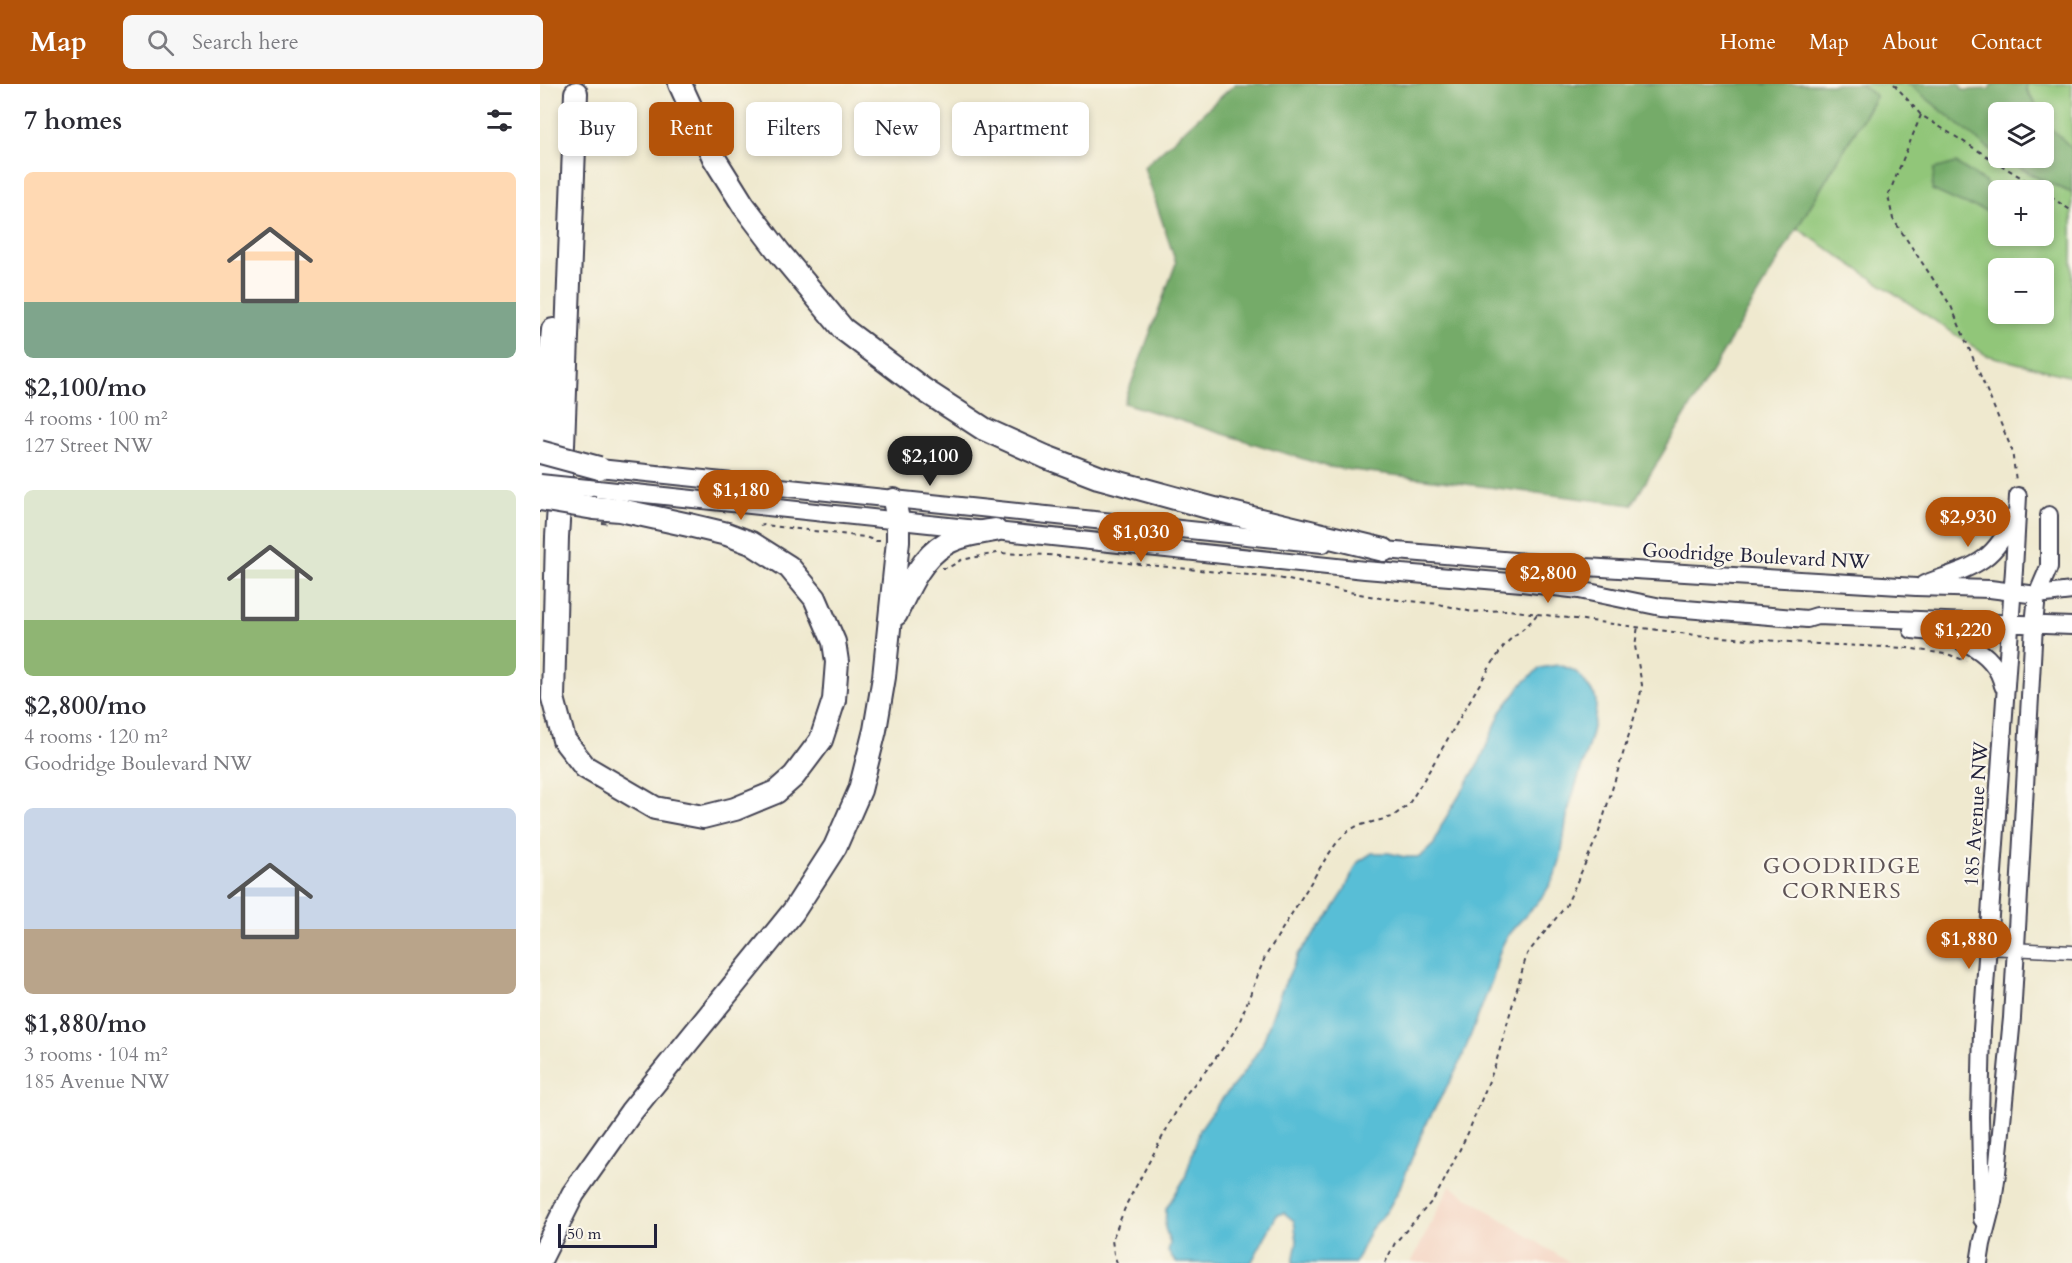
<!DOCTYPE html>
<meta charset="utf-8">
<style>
:root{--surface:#fff;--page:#f7f7f7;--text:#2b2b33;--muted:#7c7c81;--accent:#b45309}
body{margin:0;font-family:Cardo,serif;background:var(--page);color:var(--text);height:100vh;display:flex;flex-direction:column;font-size:22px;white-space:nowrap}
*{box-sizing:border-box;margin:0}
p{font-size:20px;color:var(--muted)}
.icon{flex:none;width:33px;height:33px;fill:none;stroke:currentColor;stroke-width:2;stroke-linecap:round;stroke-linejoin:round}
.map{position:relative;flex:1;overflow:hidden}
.details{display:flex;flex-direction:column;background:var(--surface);width:540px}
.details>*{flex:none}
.top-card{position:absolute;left:18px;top:18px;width:570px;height:54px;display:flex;gap:12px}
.tools{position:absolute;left:1448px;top:18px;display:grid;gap:12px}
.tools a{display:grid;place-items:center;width:66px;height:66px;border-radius:9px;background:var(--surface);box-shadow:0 3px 9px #0003;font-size:30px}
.scale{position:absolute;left:18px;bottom:15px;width:99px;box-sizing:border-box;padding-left:6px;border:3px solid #22223b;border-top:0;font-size:16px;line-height:21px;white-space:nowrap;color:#22223b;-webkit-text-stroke:4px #fbf7ec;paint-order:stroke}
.price{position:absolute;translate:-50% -51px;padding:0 14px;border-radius:21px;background:var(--accent);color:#fff;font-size:20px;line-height:39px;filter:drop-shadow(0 2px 3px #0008)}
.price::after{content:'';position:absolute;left:50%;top:36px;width:18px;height:14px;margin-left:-9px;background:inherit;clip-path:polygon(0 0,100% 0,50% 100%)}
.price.current{background:#222;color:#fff}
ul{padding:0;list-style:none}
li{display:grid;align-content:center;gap:12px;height:318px;padding:0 24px}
li span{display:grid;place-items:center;height:186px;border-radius:9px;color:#555}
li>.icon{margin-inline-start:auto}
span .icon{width:108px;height:108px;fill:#fffc;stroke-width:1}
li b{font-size:26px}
h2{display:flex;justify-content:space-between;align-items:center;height:72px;padding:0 24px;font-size:26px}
.tag{padding:0 21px;border-radius:9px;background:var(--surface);box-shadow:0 3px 9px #0003;font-size:21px;line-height:54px}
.tag.current{background:var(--accent);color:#fff}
header{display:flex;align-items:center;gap:36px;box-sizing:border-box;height:84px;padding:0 30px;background:var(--accent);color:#fff}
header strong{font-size:28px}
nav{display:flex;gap:33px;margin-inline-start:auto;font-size:21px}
.search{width:420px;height:54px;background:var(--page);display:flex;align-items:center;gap:15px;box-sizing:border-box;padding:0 21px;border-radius:9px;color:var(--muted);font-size:22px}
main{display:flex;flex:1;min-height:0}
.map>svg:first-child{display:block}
.built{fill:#f4d3c1}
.green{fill:#91c679;stroke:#5a745a;stroke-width:1.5;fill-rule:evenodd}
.forest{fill:#74ab69;stroke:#4b6652;stroke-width:1.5}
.water{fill:#58bed6;stroke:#3d7088;stroke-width:1.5}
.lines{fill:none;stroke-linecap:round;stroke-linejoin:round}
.minor-casing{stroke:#414051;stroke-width:15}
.secondary-casing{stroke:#414051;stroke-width:20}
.motorway-casing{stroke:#414051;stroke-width:26}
.path{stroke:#414051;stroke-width:2;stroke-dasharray:4.5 4.5;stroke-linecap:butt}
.minor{stroke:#fff;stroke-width:12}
.secondary{stroke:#fff;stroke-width:16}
.motorway{stroke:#fff;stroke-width:22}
.secondary-bridge-casing{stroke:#414051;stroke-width:20;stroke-linecap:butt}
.motorway-bridge-casing{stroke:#414051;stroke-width:26;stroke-linecap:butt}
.path-bridge{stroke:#414051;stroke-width:2;stroke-dasharray:4.5 4.5;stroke-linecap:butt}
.secondary-bridge{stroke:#fff;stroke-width:16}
.motorway-bridge{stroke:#fff;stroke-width:22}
.labels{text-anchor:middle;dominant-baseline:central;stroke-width:4.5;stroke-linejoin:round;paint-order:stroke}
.street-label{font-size:20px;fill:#22223b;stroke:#fbf7ec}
.quarter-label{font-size:22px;letter-spacing:1.5px;fill:#5d5255;stroke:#fbf7ec}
</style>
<header>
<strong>Map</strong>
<div class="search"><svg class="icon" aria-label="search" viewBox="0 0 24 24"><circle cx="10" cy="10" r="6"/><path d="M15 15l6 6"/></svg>Search here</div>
<nav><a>Home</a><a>Map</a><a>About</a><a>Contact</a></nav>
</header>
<main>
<section class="details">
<h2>7 homes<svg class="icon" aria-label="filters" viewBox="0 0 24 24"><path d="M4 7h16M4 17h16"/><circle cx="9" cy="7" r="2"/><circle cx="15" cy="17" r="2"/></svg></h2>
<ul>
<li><span style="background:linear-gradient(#ffd9b3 70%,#7fa58c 0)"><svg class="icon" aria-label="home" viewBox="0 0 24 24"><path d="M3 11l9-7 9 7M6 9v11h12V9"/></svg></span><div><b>$2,100/mo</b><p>4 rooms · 100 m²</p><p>127 Street NW</p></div></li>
<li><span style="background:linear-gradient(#dfe7d0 70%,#8fb573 0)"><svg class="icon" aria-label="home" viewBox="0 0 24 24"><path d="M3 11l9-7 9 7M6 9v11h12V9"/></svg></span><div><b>$2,800/mo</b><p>4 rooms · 120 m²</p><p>Goodridge Boulevard NW</p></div></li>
<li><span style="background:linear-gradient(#c9d6e8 65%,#b9a48a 0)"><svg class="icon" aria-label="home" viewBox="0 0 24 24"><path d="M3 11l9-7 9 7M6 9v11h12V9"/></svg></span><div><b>$1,880/mo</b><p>3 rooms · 104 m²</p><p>185 Avenue NW</p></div></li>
</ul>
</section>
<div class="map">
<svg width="1532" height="1179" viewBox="0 0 1532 1179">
<rect width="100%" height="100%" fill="#fbf7ec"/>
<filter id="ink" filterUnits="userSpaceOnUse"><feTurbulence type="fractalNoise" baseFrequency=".0167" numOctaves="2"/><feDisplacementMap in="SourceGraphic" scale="12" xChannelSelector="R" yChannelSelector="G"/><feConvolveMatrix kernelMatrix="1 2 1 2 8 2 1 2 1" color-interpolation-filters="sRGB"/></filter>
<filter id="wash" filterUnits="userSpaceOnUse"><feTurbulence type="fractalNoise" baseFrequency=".008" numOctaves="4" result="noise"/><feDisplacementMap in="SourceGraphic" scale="24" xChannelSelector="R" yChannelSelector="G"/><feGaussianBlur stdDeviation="1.35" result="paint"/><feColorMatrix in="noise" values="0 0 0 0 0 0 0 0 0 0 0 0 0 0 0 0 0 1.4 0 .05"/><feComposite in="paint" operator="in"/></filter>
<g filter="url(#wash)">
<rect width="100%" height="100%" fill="#efe9cf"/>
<path class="built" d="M910 1102 1030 1179H871Z"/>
<path class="green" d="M1319 0H1369L1445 62 1458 70V74H1464L1496 93 1532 109V293L1446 271 1257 144 1336 13ZM1458 106H1503V152H1458ZM1458 184H1503V230H1458Z
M1487 0H1532V64C1522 55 1503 43 1503 28H1500L1486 4Z"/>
<path class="forest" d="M695 0H1319L1336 12 1092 421 789 383 584 319 636 179 604 83Z
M1369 0H1419L1423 6 1449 5 1452 0H1487L1486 5 1500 28H1458V70L1445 62Z
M1503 34 1507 41 1532 64V109L1496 93 1464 74H1503Z
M1416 79 1445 98 1454 113 1448 127 1421 119 1392 106 1394 85Z"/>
<path class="water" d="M1018 581C1033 585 1039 588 1047 601 1049 604 1053 609 1055 612 1062 634 1033 704 1028 728 1023 749 1024 772 1015 791 1005 814 989 827 973 845 961 858 957 875 954 891L920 979 885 1042 858 1108 847 1127 831 1145 815 1179H753L757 1157 754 1137 744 1129 737 1131 711 1179H637L628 1168 630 1159 625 1144 626 1125 645 1094 660 1045 677 1021 702 991 722 961 740 910 759 869 786 836 802 811 818 778 832 769H849L865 773H880L894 760 902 740 939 679 961 628 983 599 1000 584Z"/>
</g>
<g filter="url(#ink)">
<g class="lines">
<g class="minor-casing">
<path id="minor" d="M1448 864 1532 868"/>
</g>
<g class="secondary-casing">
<path id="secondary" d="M59 384 783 460
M48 404 825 486 982 499 1039 506 1121 523 1267 535 1277 532 1532 542
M833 465 1046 483 1376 503 1450 505 1497 511 1532 507
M1384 500C1427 484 1455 481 1472 434
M1372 546C1408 548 1455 563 1463 602
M1442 1135 1440 1032 1442 946 1474 486 1478 412
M1439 1179 1442 1160 1453 1117 1457 1089 1472 934 1494 541 1497 511 1509 483V431"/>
</g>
<g class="motorway-casing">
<path id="motorway" d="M140 0 174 74 204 122 239 168 303 245 384 306 444 345 506 373 558 393 675 425 844 466
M36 9 23 361 17 453 13 614 24 656 45 683 115 724 163 733 195 725 236 708 254 692 281 656 294 616 297 578 294 558 275 514 249 483 211 459 187 450 149 441 80 426 54 424
M0 385 13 246
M356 530C368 505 380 475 405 460 420 451 438 449 455 446
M0 1176 33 1110 91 1028 253 828 295 763 320 706 335 646 344 593 358 457V436L354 416"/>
</g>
<path class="path" d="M1354 0 1381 31 1501 106
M1381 31 1348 112 1353 135 1411 222 1472 366 1476 397
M1503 108 1532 127
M220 442 224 441 325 453 336 457H342
M402 484H408L421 476 457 469 508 471 738 494 840 514 899 520 932 528 968 526 1156 551 1277 560 1368 564 1410 571 1426 577
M577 1179 574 1170 572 1156 587 1119 645 1011 668 984 688 957 699 939 725 873 786 774 798 757 808 747 817 742 852 733 868 721C901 670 928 616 961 566 971 551 987 545 997 530
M845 1179 855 1159 893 1116 902 1101 928 1049 955 982 987 870 1026 822 1058 751 1099 618 1102 601 1095 562 1098 542"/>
<use href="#minor" class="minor"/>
<use href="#secondary" class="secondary"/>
<use href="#motorway" class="motorway"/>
<g class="secondary-bridge-casing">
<path id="secondary-bridge" d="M0 399 48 404"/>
</g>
<g class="motorway-bridge-casing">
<path id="motorway-bridge" d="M0 368 59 384
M0 415 54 424"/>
</g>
<path class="path-bridge" d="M62 439 71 440"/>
<use href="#secondary-bridge" class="secondary-bridge"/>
<use href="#motorway-bridge" class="motorway-bridge"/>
</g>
</g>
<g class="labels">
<g class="street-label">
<text transform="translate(1216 472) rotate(3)">Goodridge Boulevard NW</text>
<text transform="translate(1436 730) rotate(-86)">185 Avenue NW</text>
</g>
<g class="quarter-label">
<text x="1302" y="782">GOODRIDGE<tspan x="1302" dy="25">CORNERS</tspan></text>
</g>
</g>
</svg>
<div class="tools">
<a><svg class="icon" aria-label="layers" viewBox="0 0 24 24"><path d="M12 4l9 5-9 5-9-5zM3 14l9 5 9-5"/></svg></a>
<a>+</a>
<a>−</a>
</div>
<div class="scale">50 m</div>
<b class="price current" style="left:390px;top:403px">$2,100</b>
<b class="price" style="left:201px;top:437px">$1,180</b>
<b class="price" style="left:1428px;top:464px">$2,930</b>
<b class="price" style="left:601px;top:479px">$1,030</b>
<b class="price" style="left:1008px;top:520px">$2,800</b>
<b class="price" style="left:1423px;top:577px">$1,220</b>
<b class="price" style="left:1429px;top:886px">$1,880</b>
<div class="top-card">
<a class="tag">Buy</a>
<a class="tag current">Rent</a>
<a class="tag">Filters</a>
<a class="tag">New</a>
<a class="tag">Apartment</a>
</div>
</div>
</main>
